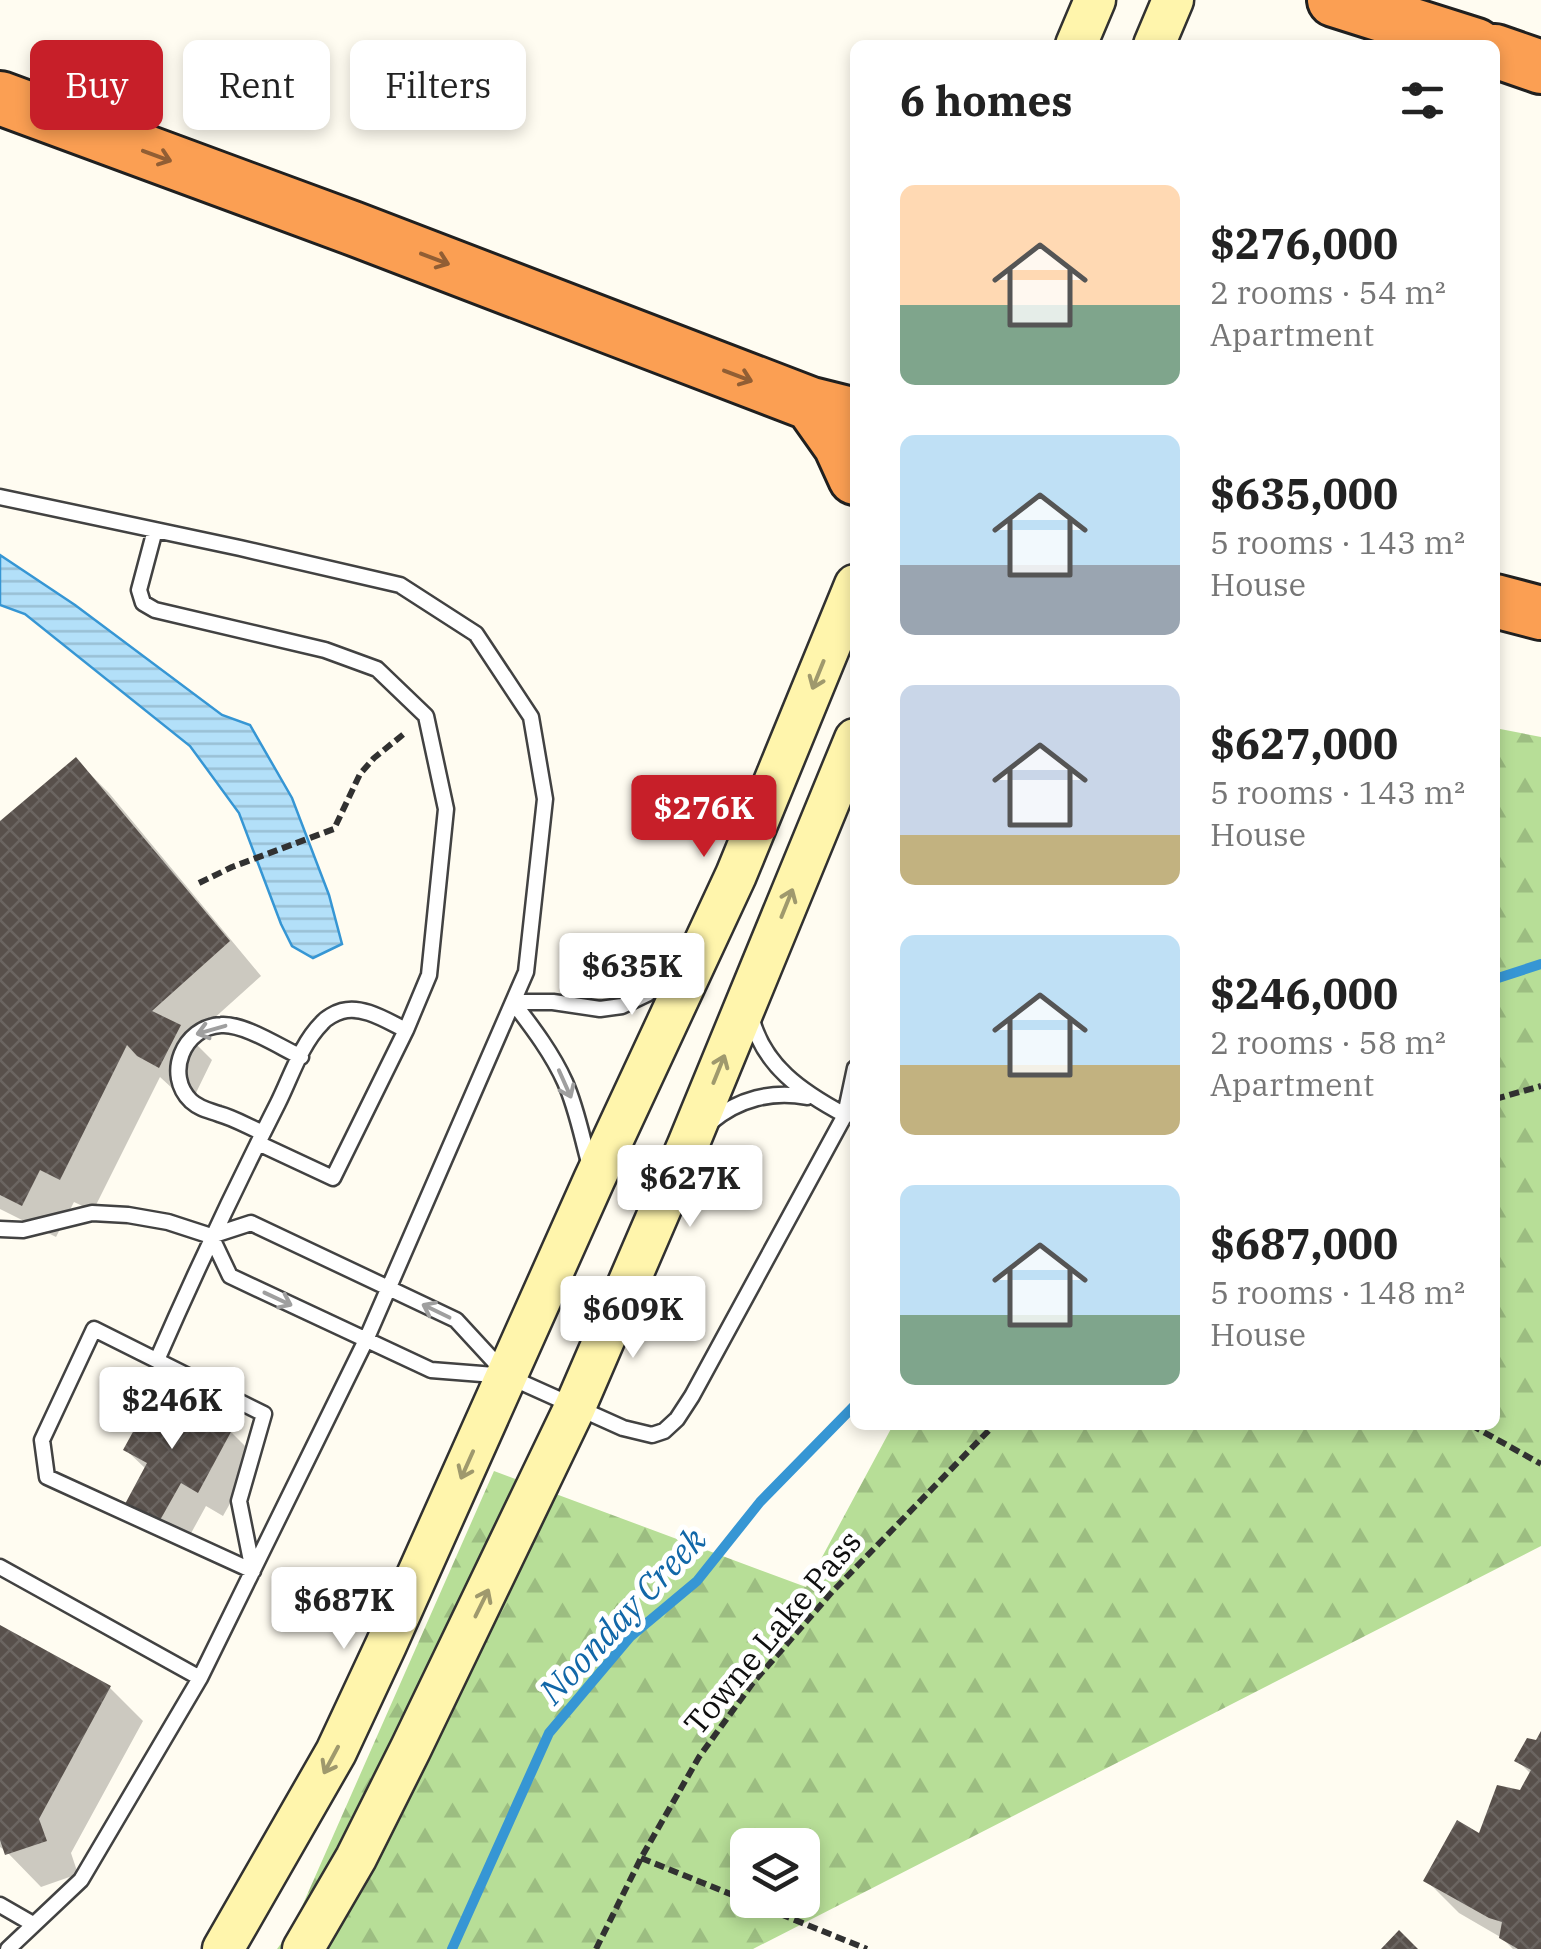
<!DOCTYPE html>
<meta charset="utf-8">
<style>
:root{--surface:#fff;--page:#f2f2f2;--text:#222;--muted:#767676;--accent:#c71f29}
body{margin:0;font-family:"IBM Plex Serif",serif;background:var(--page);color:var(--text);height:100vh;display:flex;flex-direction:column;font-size:38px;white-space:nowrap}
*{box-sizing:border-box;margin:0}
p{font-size:32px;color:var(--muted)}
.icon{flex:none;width:55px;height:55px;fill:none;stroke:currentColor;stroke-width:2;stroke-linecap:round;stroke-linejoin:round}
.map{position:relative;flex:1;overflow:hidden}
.panel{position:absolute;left:850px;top:40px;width:650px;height:1390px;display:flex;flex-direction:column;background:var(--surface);border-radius:15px;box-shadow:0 5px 15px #0003}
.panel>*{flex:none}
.top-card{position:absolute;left:30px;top:40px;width:670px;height:90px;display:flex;gap:20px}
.fabs{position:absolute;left:730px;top:1828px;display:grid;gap:20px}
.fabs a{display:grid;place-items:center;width:90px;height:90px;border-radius:15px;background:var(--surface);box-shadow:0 5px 15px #0003;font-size:50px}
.price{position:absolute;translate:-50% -85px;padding:0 22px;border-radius:10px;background:#fff;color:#222;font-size:32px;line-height:65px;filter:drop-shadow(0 2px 5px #0008)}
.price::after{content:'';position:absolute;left:50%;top:60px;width:30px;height:22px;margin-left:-15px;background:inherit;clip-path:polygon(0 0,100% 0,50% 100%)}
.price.current{background:var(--accent);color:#fff}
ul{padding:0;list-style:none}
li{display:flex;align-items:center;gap:30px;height:250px;padding:0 50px}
li span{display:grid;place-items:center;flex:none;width:280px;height:200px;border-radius:15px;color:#555}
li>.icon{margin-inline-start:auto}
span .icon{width:120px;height:120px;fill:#fffc;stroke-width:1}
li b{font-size:42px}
h2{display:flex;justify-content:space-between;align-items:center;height:120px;padding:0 50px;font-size:42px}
.chip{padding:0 35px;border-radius:15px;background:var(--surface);box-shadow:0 5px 15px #0003;font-size:35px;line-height:90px}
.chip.current{background:var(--accent);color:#fff}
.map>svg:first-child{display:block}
.forest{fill:url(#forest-firs);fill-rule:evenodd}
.water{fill:url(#water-rules);stroke:#3696d4;stroke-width:2.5}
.shadow{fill:#0003}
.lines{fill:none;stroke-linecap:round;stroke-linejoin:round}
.stream{stroke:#3696d4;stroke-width:10}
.building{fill:url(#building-cross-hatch)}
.service-casing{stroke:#424242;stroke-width:19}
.secondary-casing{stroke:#313131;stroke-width:45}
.motorway-casing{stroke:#202020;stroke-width:58}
.path{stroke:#313131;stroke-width:6;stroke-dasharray:10 5;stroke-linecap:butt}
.service{stroke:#fff;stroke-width:14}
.secondary{stroke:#fff5ac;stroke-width:40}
.motorway{stroke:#fb9f53;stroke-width:52}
.oneway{stroke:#915e34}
.oneway2{stroke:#9f996d}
.oneway3{stroke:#9f9f9f}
.labels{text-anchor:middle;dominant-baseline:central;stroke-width:10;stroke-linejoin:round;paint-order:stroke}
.street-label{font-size:32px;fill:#0f0f0f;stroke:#fff}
.water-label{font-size:35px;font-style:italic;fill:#1167a8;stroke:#fff}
</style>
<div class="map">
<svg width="1541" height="1949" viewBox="0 0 1541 1949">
<defs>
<pattern id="forest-firs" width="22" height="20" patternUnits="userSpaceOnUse" patternTransform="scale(2.5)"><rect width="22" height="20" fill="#b7de97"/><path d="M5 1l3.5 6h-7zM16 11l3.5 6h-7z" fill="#9cbd81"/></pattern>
<pattern id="water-rules" width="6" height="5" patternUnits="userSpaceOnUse" patternTransform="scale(2.5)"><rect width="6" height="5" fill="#b3e0f9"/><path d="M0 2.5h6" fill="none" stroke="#99bfd4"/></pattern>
<pattern id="building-cross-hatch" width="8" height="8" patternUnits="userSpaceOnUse" patternTransform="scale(2.5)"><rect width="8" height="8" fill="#58504b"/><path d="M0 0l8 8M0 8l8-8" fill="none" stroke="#6b6561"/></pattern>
</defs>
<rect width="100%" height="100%" fill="#fffcf1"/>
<path class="forest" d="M1495 728 1541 737V1546L753 1949H277L292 1929 494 1471 806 1587 893 1425H1495ZM748 1845H802V1900H748Z"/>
<path class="water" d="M0 555 75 605 222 715 250 725 292 798 329 895 342 944 313 958 292 946 281 924 239 813 190 746 25 614 0 605Z"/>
<path class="shadow" d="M76 760 109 793 261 976 191 1039 212 1060 193 1099 173 1089 160 1077 93 1211 74 1202 56 1237 0 1209V824Z
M231 1432 256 1457 223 1516 206 1506 184 1546 153 1529 128 1504 147 1470 126 1450Z
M0 1628 110 1688 143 1721 71 1853 78 1874 41 1887 6 1851 0 1847Z
M1541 1736V1949H1513L1502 1938 1459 1913 1426 1880 1480 1837 1522 1793 1532 1775 1517 1760 1537 1743Z"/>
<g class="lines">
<path class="stream" d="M1495 979 1541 964
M452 1949 549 1733 630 1637 697 1581 760 1502 855 1405"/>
</g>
<path class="building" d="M76 757 230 941 152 1011 181 1025 159 1068 137 1056 127 1045 60 1180 40 1170 22 1206 0 1195V821Z
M157 1388 232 1430 198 1493 181 1483 159 1522 125 1504 147 1463 123 1450Z
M0 1625 111 1686 39 1819 47 1841 5 1855 0 1840Z
M1541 1731V1949H1518L1499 1938 1502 1922 1489 1918 1423 1881 1457 1820 1479 1833 1497 1785 1520 1790 1531 1770 1514 1761 1527 1738 1536 1740Z
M1399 1930 1418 1949H1381Z"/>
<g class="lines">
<g class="service-casing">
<path id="service" d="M0 497 240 548 400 585 476 634 531 717 545 799 526 972 366 1340 200 1678 81 1880 8 1949
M155 530 139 590 143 603 155 610 325 650 377 669 426 716 446 809 429 975 406 1030
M513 1002H553L600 1009 622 1006 647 994 679 968
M513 1002C532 1027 552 1053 565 1082 577 1109 582 1138 590 1166
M855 1068 845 1115 855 1114
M711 1122C738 1099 773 1090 807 1097
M263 1133C249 1127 234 1118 219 1114 208 1110 200 1109 191 1101 164 1075 183 1027 221 1025 243 1023 280 1047 301 1057
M0 1229 23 1230 92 1213 128 1215 168 1222 211 1236 251 1223 456 1320 503 1371
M211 1236 230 1276 431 1370 507 1376 623 1428 652 1435 664 1431 677 1419 692 1396 845 1115C802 1092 763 1066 751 1016
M94 1329 264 1414 239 1501 253 1571 47 1477 42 1440Z
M157 1360C195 1273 235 1188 278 1103 291 1077 301 1044 322 1023 326 1018 335 1013 342 1011 363 1005 387 1021 406 1030L333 1178 258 1143
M0 1567 200 1678
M0 1905 33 1924"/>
</g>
<g class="secondary-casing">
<path id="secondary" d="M1076 45 1095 0
M1154 45 1173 0
M223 1949 336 1752 386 1645 594 1180 736 875 855 585
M303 1949 356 1858 411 1748 575 1407 688 1145 855 739"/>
</g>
<g class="motorway-casing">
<path id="motorway" d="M1334 0 1476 45
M1495 51 1541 67
M0 98 352 228 811 404 855 415
M811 404 840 445 855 478
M1495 601 1541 613"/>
</g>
<path class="path" d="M199 883 232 867 334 829 360 774 374 758 405 733
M1495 1099 1541 1086
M1471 1425 1541 1464
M641 1858 867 1949
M596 1949 641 1858 699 1757 752 1684 832 1592 994 1425"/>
<use href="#service" class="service"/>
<use href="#secondary" class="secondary"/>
<use href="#motorway" class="motorway"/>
</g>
<defs><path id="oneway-shaft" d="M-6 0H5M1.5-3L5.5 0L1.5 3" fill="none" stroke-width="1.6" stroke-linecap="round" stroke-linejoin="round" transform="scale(2.5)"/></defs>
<g class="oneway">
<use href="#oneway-shaft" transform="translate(157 156) rotate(20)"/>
<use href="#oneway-shaft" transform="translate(435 259) rotate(21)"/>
<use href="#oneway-shaft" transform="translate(738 376) rotate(21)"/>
</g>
<g class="oneway2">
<use href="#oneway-shaft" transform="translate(818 675) rotate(112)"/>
<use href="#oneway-shaft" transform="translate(787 903) rotate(-68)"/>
<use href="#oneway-shaft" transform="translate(719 1069) rotate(-68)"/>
<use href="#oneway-shaft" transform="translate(467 1465) rotate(114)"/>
<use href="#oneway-shaft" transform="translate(482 1603) rotate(-64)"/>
<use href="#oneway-shaft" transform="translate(331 1760) rotate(118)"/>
</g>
<g class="oneway3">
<use href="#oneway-shaft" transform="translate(211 1030) rotate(164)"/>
<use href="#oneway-shaft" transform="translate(565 1084) rotate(66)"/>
<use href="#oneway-shaft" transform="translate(278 1299) rotate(25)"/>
<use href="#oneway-shaft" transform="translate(436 1311) rotate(-154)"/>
</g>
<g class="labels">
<g class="street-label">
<text transform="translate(772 1632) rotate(-50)">Towne Lake Pass</text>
</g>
<g class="water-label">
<text transform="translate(622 1615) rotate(-47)">Noonday Creek</text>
</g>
</g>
</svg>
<div class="fabs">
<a><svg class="icon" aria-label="layers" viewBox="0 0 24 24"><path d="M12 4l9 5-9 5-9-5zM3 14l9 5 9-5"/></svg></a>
</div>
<b class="price current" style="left:704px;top:860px">$276K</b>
<b class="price" style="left:632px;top:1018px">$635K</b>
<b class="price" style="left:690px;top:1230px">$627K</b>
<b class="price" style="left:633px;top:1361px">$609K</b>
<b class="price" style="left:172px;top:1452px">$246K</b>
<b class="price" style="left:344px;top:1652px">$687K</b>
<div class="top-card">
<a class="chip current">Buy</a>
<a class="chip">Rent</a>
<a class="chip">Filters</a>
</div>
<section class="panel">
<h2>6 homes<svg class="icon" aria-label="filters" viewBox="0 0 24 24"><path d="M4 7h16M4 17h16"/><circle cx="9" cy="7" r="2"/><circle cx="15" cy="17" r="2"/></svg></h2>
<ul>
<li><span style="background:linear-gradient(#ffd9b3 60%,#7fa58c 0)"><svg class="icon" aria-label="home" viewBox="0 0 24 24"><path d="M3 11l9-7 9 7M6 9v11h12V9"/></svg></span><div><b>$276,000</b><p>2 rooms · 54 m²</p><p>Apartment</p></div></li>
<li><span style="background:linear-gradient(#bfe0f5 65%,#9aa5b1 0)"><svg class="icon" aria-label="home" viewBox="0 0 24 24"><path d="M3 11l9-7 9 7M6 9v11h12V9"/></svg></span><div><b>$635,000</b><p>5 rooms · 143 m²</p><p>House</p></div></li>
<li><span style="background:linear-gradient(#c9d6e8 75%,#c2b280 0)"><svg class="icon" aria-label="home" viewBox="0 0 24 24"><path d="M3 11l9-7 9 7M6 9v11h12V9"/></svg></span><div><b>$627,000</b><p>5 rooms · 143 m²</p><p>House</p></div></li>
<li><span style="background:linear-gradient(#bfe0f5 65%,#c2b280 0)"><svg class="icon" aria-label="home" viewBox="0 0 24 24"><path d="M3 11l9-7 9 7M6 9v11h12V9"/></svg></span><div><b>$246,000</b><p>2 rooms · 58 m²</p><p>Apartment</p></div></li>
<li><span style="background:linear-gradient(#bfe0f5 65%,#7fa58c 0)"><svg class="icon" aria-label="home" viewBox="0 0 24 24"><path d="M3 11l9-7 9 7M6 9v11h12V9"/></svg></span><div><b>$687,000</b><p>5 rooms · 148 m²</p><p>House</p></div></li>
</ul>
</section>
</div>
